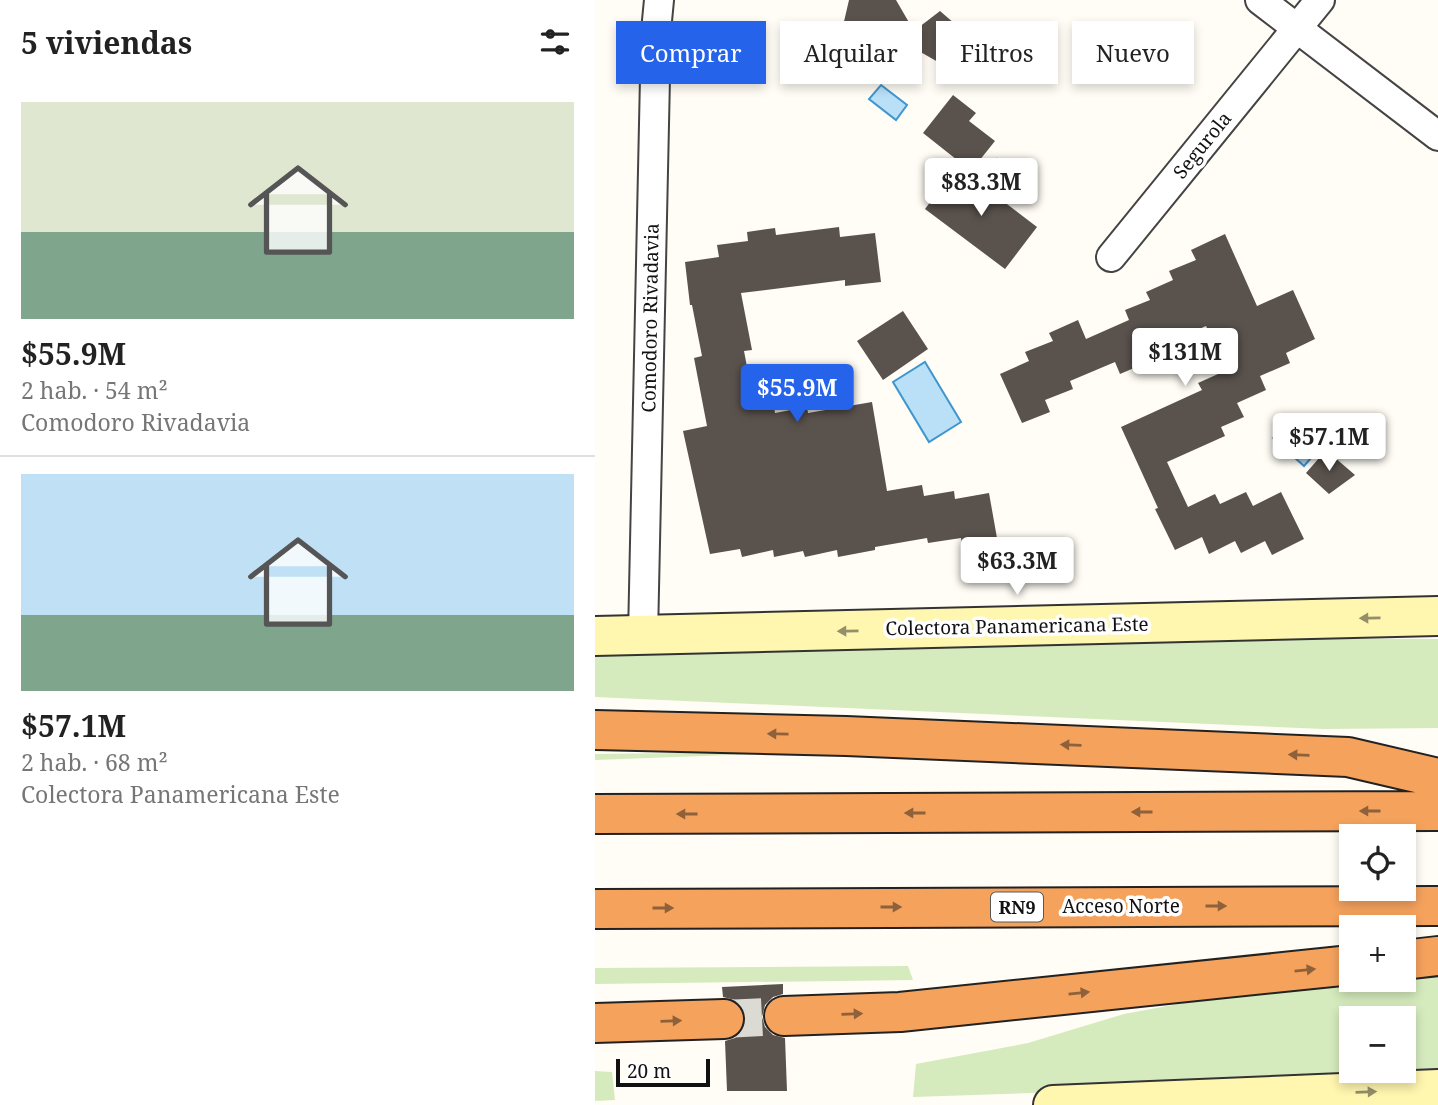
<!DOCTYPE html>
<html lang="es">
<meta charset="utf-8">
<style>
:root{--surface:#fff;--page:#f6f6f6;--text:#222;--muted:#767676;--line:#e0e0e0;--accent:#2563eb}
body{margin:0;font-family:"Noto Serif",serif;background:var(--page);color:var(--text);height:100vh;display:flex;flex-direction:column;font-size:26px;white-space:nowrap}
*{box-sizing:border-box;margin:0}
p{font-size:23px;color:var(--muted)}
.icon{flex:none;width:38px;height:38px;fill:none;stroke:currentColor;stroke-width:2;stroke-linecap:round;stroke-linejoin:round}
.map{position:relative;flex:1;overflow:hidden}
.panel{display:flex;flex-direction:column;background:var(--surface);width:595px}
.panel>*{flex:none}
.banner{position:absolute;left:21px;top:21px;width:665px;height:63px;display:flex;gap:14px}
.buttons{position:absolute;left:744px;top:824px;display:grid;gap:14px}
.buttons a{display:grid;place-items:center;width:77px;height:77px;border-radius:0px;background:var(--surface);box-shadow:0 4px 10px #0003;font-size:35px}
.scale{position:absolute;left:21px;bottom:18px;width:94px;box-sizing:border-box;padding-left:7px;border:4px solid #111;border-top:0;font-size:19px;line-height:24px;white-space:nowrap;color:#111;-webkit-text-stroke:5px #fff;paint-order:stroke}
.price{position:absolute;translate:-50% -60px;padding:0 16px;border-radius:7px;background:#fff;color:#222;font-size:23px;line-height:46px;filter:drop-shadow(0 2px 4px #0008)}
.price::after{content:'';position:absolute;left:50%;top:42px;width:21px;height:16px;margin-left:-10px;background:inherit;clip-path:polygon(0 0,100% 0,50% 100%)}
.price.selected{background:var(--accent);color:#fff}
ul{padding:0;list-style:none}
li{display:grid;align-content:center;gap:14px;height:371px;padding:0 21px}
li+li{border-top:2px solid var(--line)}
li span{display:grid;place-items:center;height:217px;border-radius:0px;color:#555}
li>.icon{margin-inline-start:auto}
span .icon{width:126px;height:126px;fill:#fffc;stroke-width:1}
li b{font-size:30px}
h2{display:flex;justify-content:space-between;align-items:center;height:84px;padding:0 21px;font-size:30px}
.tag{padding:0 24px;border-radius:0px;background:var(--surface);box-shadow:0 4px 10px #0003;font-size:24px;line-height:63px}
.tag.selected{background:var(--accent);color:#fff}
main{display:flex;flex:1;min-height:0}
.map>svg:first-child{display:block}
.green{fill:#d5ebbd;fill-rule:evenodd}
.water{fill:#b9e0f7;stroke:#3f96cf;stroke-width:2}
.building{fill:#5a524d}
.lines{fill:none;stroke-linecap:round;stroke-linejoin:round}
.highway-tunnel{stroke:#dbdad3;stroke-width:38;stroke-dasharray:38 19;stroke-linecap:butt}
.street-casing{stroke:#444;stroke-width:32}
.secondary-casing{stroke:#333;stroke-width:42}
.highway-casing{stroke:#222;stroke-width:42}
.street{stroke:#fff;stroke-width:28}
.secondary{stroke:#fff6b0;stroke-width:38}
.highway{stroke:#f5a25d;stroke-width:38}
.oneway{fill:#948f68}
.oneway2{fill:#8e613b}
.labels{text-anchor:middle;dominant-baseline:central;stroke-width:7;stroke-linejoin:round;paint-order:stroke}
.shield{fill:#fff;stroke:#585858;stroke-width:2}
.shield-label{font-size:18px;font-weight:bold;fill:#111}
.street-label{font-size:19px;fill:#111;stroke:#fff}
</style>
<main>
<section class="panel">
<h2>5 viviendas<svg class="icon" aria-label="filters" viewBox="0 0 24 24"><path d="M4 7h16M4 17h16"/><circle cx="9" cy="7" r="2"/><circle cx="15" cy="17" r="2"/></svg></h2>
<ul>
<li><span style="background:linear-gradient(#dfe7d0 60%,#7fa58c 0)"><svg class="icon" aria-label="home" viewBox="0 0 24 24"><path d="M3 11l9-7 9 7M6 9v11h12V9"/></svg></span><div><b>$55.9M</b><p>2 hab. · 54 m²</p><p>Comodoro Rivadavia</p></div></li>
<li><span style="background:linear-gradient(#bfe0f5 65%,#7fa58c 0)"><svg class="icon" aria-label="home" viewBox="0 0 24 24"><path d="M3 11l9-7 9 7M6 9v11h12V9"/></svg></span><div><b>$57.1M</b><p>2 hab. · 68 m²</p><p>Colectora Panamericana Este</p></div></li>
</ul>
</section>
<div class="map">
<svg width="843" height="1105" viewBox="0 0 843 1105">
<rect width="100%" height="100%" fill="#fffdf5"/>
<path class="green" d="M660 638 843 639V728L729 729 0 697V655Z
M247 751 0 760V754Z
M313 966 318 980 0 984V968Z
M843 967V1079L318 1097 321 1064 433 1043 529 1014 703 982 808 980 809 971ZM756 1018H808V1071H756Z
M0 1071 17 1072 20 1100 0 1101Z"/>
<path class="water" d="M286 85 312 105 301 120 274 99Z
M402 159 430 184 417 198 389 173Z
M330 362 366 422 334 442 298 382Z
M693 422 723 450 709 466 678 438Z"/>
<path class="building" d="M254 0H301L319 31 345 11 374 36 350 66 301 38 297 61 258 52 260 46 244 43Z
M358 95 381 113 374 121 400 141 376 171 328 133Z
M362 166 442 227 410 269 330 209Z
M244 227 245 237 280 233 286 282 250 286V280L146 293 157 350 149 351 160 409 179 406 180 413 212 407 213 413 277 402 292 491 327 485 329 496 359 491 360 499 394 493 402 538 367 544 366 538 333 543 332 538 280 547V550L243 557 242 550 210 557 208 551 179 557 178 550 147 557 145 549 115 554 88 431 112 426 99 358 107 356 97 305H95L90 262 124 257 122 245 153 241 152 232 180 228 181 235Z
M630 234 662 306 698 290 720 339 691 353 695 363 665 376 671 390 642 403 649 417 626 427 630 436 572 462 593 507 620 494 625 504 651 492 658 506 686 492 709 539 677 555 670 541 646 553 640 541 614 554 607 537 580 550 560 509 563 508 526 427 607 390 603 383 632 370 611 326 550 353 553 362 525 374 520 362 475 381 478 389 450 400 455 412 427 423 405 374 434 361 430 352 458 341 454 333 483 320 491 339 534 320 530 310 555 300 551 292 578 280 574 271 601 260 596 250Z
M308 311 333 349 288 380 262 341Z
M731 450 760 475 734 494 711 473Z
M188 984V994L178 997 170 1005 167 1017 170 1027 178 1035 190 1038 192 1091H132L130 1041 140 1038 148 1030 151 1018 148 1008 140 1000 128 997 127 987Z"/>
<g class="lines">
<path class="highway-tunnel" d="M129 1019 189 1016"/>
<g class="street-casing">
<path id="street" d="M665 0 843 136
M516 257 725 0
M48 636 61 31 64 0"/>
</g>
<g class="secondary-casing">
<path id="secondary" d="M0 636 843 616
M458 1105 843 1089"/>
</g>
<g class="highway-casing">
<path id="highway" d="M0 730 251 736 753 757 843 778
M0 814 843 811
M0 909 843 906
M808 960 843 956
M189 1016 305 1012 756 965
M0 1023 129 1019"/>
</g>
<use href="#street" class="street"/>
<use href="#secondary" class="secondary"/>
<use href="#highway" class="highway"/>
</g>
<defs><path id="oneway-solid" d="M-6-.8H1V-3.2L6.5 0L1 3.2V.8H-6Z" transform="scale(1.75)"/></defs>
<g class="oneway">
<use href="#oneway-solid" transform="translate(775 618) rotate(179)"/>
<use href="#oneway-solid" transform="translate(253 631) rotate(179)"/>
<use href="#oneway-solid" transform="translate(771 1092) rotate(-2)"/>
</g>
<g class="oneway2">
<use href="#oneway-solid" transform="translate(183 734) rotate(-179)"/>
<use href="#oneway-solid" transform="translate(476 745) rotate(-178)"/>
<use href="#oneway-solid" transform="translate(704 755) rotate(-178)"/>
<use href="#oneway-solid" transform="translate(775 811) rotate(180)"/>
<use href="#oneway-solid" transform="translate(547 812) rotate(180)"/>
<use href="#oneway-solid" transform="translate(320 813) rotate(180)"/>
<use href="#oneway-solid" transform="translate(92 814) rotate(180)"/>
<use href="#oneway-solid" transform="translate(621 906)"/>
<use href="#oneway-solid" transform="translate(296 907)"/>
<use href="#oneway-solid" transform="translate(68 908)"/>
<use href="#oneway-solid" transform="translate(710 970) rotate(-6)"/>
<use href="#oneway-solid" transform="translate(484 993) rotate(-6)"/>
<use href="#oneway-solid" transform="translate(257 1014) rotate(-2)"/>
<use href="#oneway-solid" transform="translate(76 1021) rotate(-2)"/>
</g>
<g class="labels">
<rect class="shield" x="396" y="892.5" width="52" height="29" rx="5"/>
<g class="shield-label">
<text x="422" y="907">RN9</text>
</g>
<g class="street-label">
<text transform="translate(607 145) rotate(-51)">Segurola</text>
<text transform="translate(55 318) rotate(-89)">Comodoro Rivadavia</text>
<text transform="translate(422 626) rotate(-1)">Colectora Panamericana Este</text>
<text x="526" y="906">Acceso Norte</text>
</g>
</g>
</svg>
<div class="buttons">
<a><svg class="icon" aria-label="locate" viewBox="0 0 24 24"><circle cx="12" cy="12" r="6"/><path d="M12 2v4M12 18v4M2 12h4M18 12h4"/></svg></a>
<a>+</a>
<a>−</a>
</div>
<div class="scale">20 m</div>
<b class="price" style="left:386px;top:218px">$83.3M</b>
<b class="price" style="left:590px;top:388px">$131M</b>
<b class="price selected" style="left:202px;top:424px">$55.9M</b>
<b class="price" style="left:734px;top:473px">$57.1M</b>
<b class="price" style="left:422px;top:597px">$63.3M</b>
<div class="banner">
<a class="tag selected">Comprar</a>
<a class="tag">Alquilar</a>
<a class="tag">Filtros</a>
<a class="tag">Nuevo</a>
</div>
</div>
</main>
